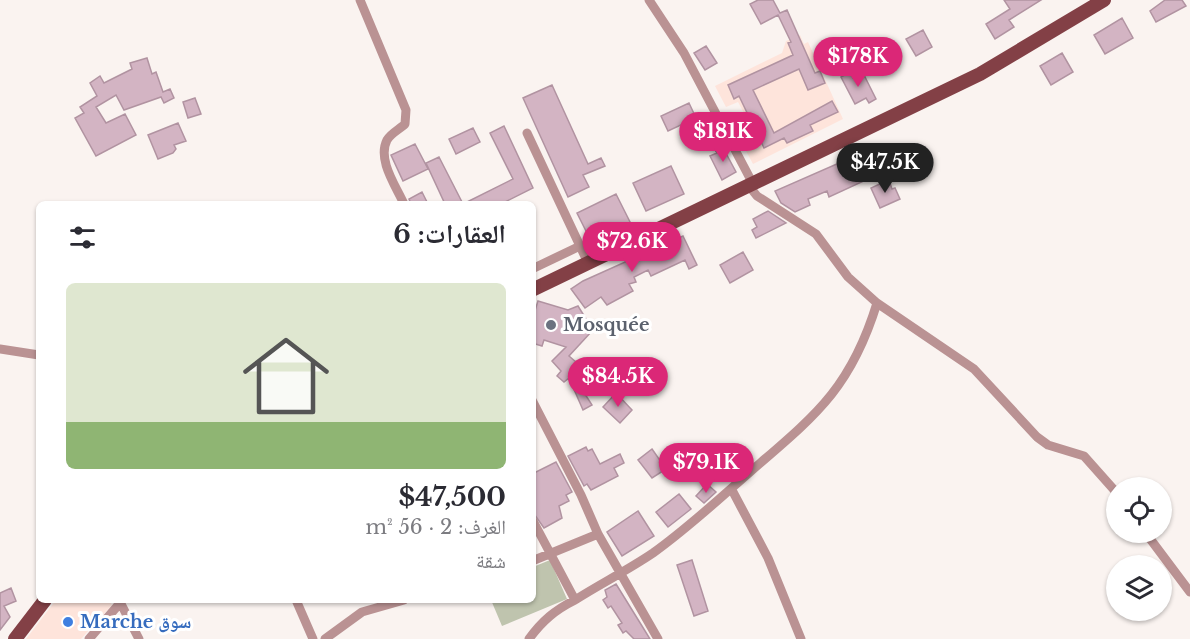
<!DOCTYPE html>
<html lang="ar">
<meta charset="utf-8">
<style>
:root{--surface:#fff;--page:#f7f7f7;--text:#2b2b33;--muted:#7c7c81;--line:#e1e1e2;--accent:#db2777}
body{margin:0;font-family:"Libre Baskerville","Noto Naskh Arabic",serif;background:var(--page);color:var(--text);direction:rtl;height:100vh;display:flex;flex-direction:column;font-size:22px;white-space:nowrap}
*{box-sizing:border-box;margin:0}
p{font-size:20px;color:var(--muted)}
.icon{flex:none;width:33px;height:33px;fill:none;stroke:currentColor;stroke-width:2;stroke-linecap:round;stroke-linejoin:round}
.map{position:relative;flex:1;overflow:hidden;direction:ltr}
.panel{position:absolute;left:36px;top:201px;width:500px;height:402px;display:flex;flex-direction:column;background:var(--surface);border-radius:9px;box-shadow:0 2px 4px #0004;direction:rtl}
.panel>*{flex:none}
.buttons{position:absolute;left:1106px;top:477px;display:grid;gap:12px}
.buttons a{display:grid;place-items:center;width:66px;height:66px;border-radius:50%;background:var(--surface);box-shadow:0 2px 4px #0004;font-size:30px}
.price{position:absolute;translate:-50% -51px;padding:0 14px;border-radius:21px;background:var(--accent);color:#fff;font-size:20px;line-height:39px;filter:drop-shadow(0 2px 3px #0008)}
.price::after{content:'';position:absolute;left:50%;top:36px;width:18px;height:14px;margin-left:-9px;background:inherit;clip-path:polygon(0 0,100% 0,50% 100%)}
.price.on{background:#222;color:#fff}
ul{padding:0;list-style:none}
li{display:grid;align-content:center;gap:12px;height:318px;padding:0 30px}
li+li{border-top:2px solid var(--line)}
li span{display:grid;place-items:center;height:186px;border-radius:9px;color:#555}
li>.icon{margin-inline-start:auto}
span .icon{width:108px;height:108px;fill:#fffc;stroke-width:1}
li b{font-size:26px}
h2{display:flex;justify-content:space-between;align-items:center;height:72px;padding:0 30px;font-size:26px}
.map>svg:first-child{display:block}
.built{fill:#fee4db}
.green{fill:#bfc4ae}
.building{fill:#d3b4c3;stroke:#b193a1;stroke-width:1.5}
.lines{fill:none;stroke-linecap:round;stroke-linejoin:round}
.street{stroke:#ba9293;stroke-width:9}
.primary{stroke:#834046;stroke-width:14}
.worship-dot{fill:#6b7280;stroke:#fff;stroke-width:2}
.shop-dot{fill:#3f7fe0;stroke:#fff;stroke-width:2}
.labels{text-anchor:middle;dominant-baseline:central;stroke-width:6;stroke-linejoin:round;paint-order:stroke}
.worship-label{font-size:18px;font-weight:bold;fill:#5b616d;stroke:#fff;text-anchor:start}
.shop-label{font-size:18px;font-weight:bold;fill:#366cbe;stroke:#fff;text-anchor:start}
</style>
<div class="map">
<svg width="1190" height="639" viewBox="0 0 1190 639">
<rect width="100%" height="100%" fill="#faf3f0"/>
<path class="built" d="M800 35 804 44 808 42 843 119 753 164 730 121 744 113 738 102 726 107 715 86 782 53 786 41Z
M56 600H109L112 605 81 639H26Z"/>
<path class="green" d="M550 560 567 599 502 626 491 600H532L533 567Z"/>
<path class="building" d="M758 0H773L780 13 787 10 815 73 820 71 825 83 808 90 799 69 753 90 774 133 832 101 838 112 810 125 813 131 787 143 784 138 764 148 739 96 734 99 728 85 793 55 788 43 791 42 778 15 761 24 750 4Z
M1004 0H1041L1009 20 1014 27 995 39 986 24 1010 9Z
M1165 0H1182L1186 6 1156 22 1150 11Z
M1122 18 1133 38 1105 54 1094 35Z
M923 30 932 47 916 56 906 39Z
M706 46 717 63 705 70 694 53Z
M1062 53 1073 72 1051 85 1040 66Z
M147 58 152 74 156 72 163 92 170 89 174 98 164 103 161 97 124 110 116 95 96 107 106 123 125 114 136 135 96 156 75 118 84 113 80 107 97 96 90 83 100 76 104 83 132 69 130 63Z
M850 72 853 78 863 73 876 99 869 103 866 98 855 104 841 77Z
M552 85 588 164 601 158 605 166 583 175 589 187 568 197 523 98Z
M195 98 201 114 188 118 183 102Z
M689 103 696 118 668 131 661 116Z
M178 123 186 141 174 145 176 149 173 153 158 159 148 135Z
M504 126 533 188 501 204H463L513 179 490 133Z
M473 128 480 142 456 154 449 139Z
M415 144 428 169 403 181 391 155Z
M721 144 736 172 722 180 710 156 717 153 714 148Z
M855 156 866 180 829 197 827 191 808 199 810 205 795 212 781 203 775 191Z
M439 157 463 204H445L426 163Z
M671 166 684 194 646 211 633 183Z
M884 182 886 185 890 183 892 189 895 188 900 199 880 208 871 188Z
M422 192 428 204H411L409 199Z
M616 194 630 222 591 241 577 213Z
M768 211 786 223 756 238 752 230 757 227 753 219Z
M683 236 697 265 689 269 685 260 651 276 648 270 634 277 636 282 629 284 633 291 607 305 601 297 585 308 571 289 583 281Z
M743 252 753 270 730 283 720 265Z
M538 301 568 310 578 306 593 330 569 356 592 376 596 385 583 391 592 405 583 410 569 378 564 382 557 376 561 371 552 361 566 347 544 340 542 346 532 343V320Z
M616 393 632 410 620 423 603 407Z
M586 447 588 451 592 449 600 464 620 454 624 463 614 468 618 476 591 490 587 484 584 486 568 456Z
M652 449 666 469 652 478 638 460Z
M556 462 572 492 566 495 569 501 559 506 562 518 544 528 532 511V474Z
M707 484 716 492 704 503 696 496Z
M679 494 691 509 668 527 656 512Z
M638 511 654 536 622 556 607 532Z
M692 560 708 611 694 616 677 565Z
M616 584 642 626 650 639H634L626 631 623 633 618 625 622 623 611 606 608 608 603 600 607 597 605 590Z
M11 588 16 601 4 606 10 617 0 630V593Z"/>
<g class="lines">
<path class="street" d="M360 0 406 110 405 124C400 129 391 133 387 140 377 160 396 186 404 204
M649 0 684 53 753 184
M527 133 588 263
M749 186 757 196 816 234 848 277 877 303 974 369 1037 437 1048 445 1084 456 1116 492
M532 269 580 246
M0 349 39 355
M532 400 581 495 598 534
M732 490 768 558 801 639
M1145 532 1190 592
M532 561 598 534 658 639
M119 600 139 639
M296 600 313 639
M575 600C600 584 628 570 653 553 688 528 719 499 751 471 816 415 851 388 877 303
M89 639 120 603
M325 639 362 612 404 600
M529 639C542 621 555 610 575 600L532 519"/>
<path class="primary" d="M532 290 980 74 1104 0
M15 639 45 600"/>
</g>
<circle class="worship-dot" cx="551" cy="325" r="6"/>
<circle class="shop-dot" cx="68" cy="622" r="6"/>
<g class="labels">
<g class="worship-label">
<text x="563" y="325">Mosquée</text>
</g>
<g class="shop-label">
<text x="80" y="622">Marche سوق</text>
</g>
</g>
</svg>
<div class="buttons">
<a><svg class="icon" aria-label="locate" viewBox="0 0 24 24"><circle cx="12" cy="12" r="6"/><path d="M12 2v4M12 18v4M2 12h4M18 12h4"/></svg></a>
<a><svg class="icon" aria-label="layers" viewBox="0 0 24 24"><path d="M12 4l9 5-9 5-9-5zM3 14l9 5 9-5"/></svg></a>
</div>
<b class="price" style="left:858px;top:88px">$178K</b>
<b class="price" style="left:723px;top:163px">$181K</b>
<b class="price on" style="left:885px;top:194px">$47.5K</b>
<b class="price" style="left:632px;top:273px">$72.6K</b>
<b class="price" style="left:618px;top:408px">$84.5K</b>
<b class="price" style="left:706px;top:494px">$79.1K</b>
<section class="panel">
<h2>العقارات: 6<svg class="icon" aria-label="filters" viewBox="0 0 24 24"><path d="M4 7h16M4 17h16"/><circle cx="9" cy="7" r="2"/><circle cx="15" cy="17" r="2"/></svg></h2>
<ul>
<li><span style="background:linear-gradient(#dfe7d0 75%,#8fb573 0)"><svg class="icon" aria-label="home" viewBox="0 0 24 24"><path d="M3 11l9-7 9 7M6 9v11h12V9"/></svg></span><div><b>$47,500</b><p>الغرف: 2 · 56 m²</p><p>شقة</p></div></li>
</ul>
</section>
</div>
